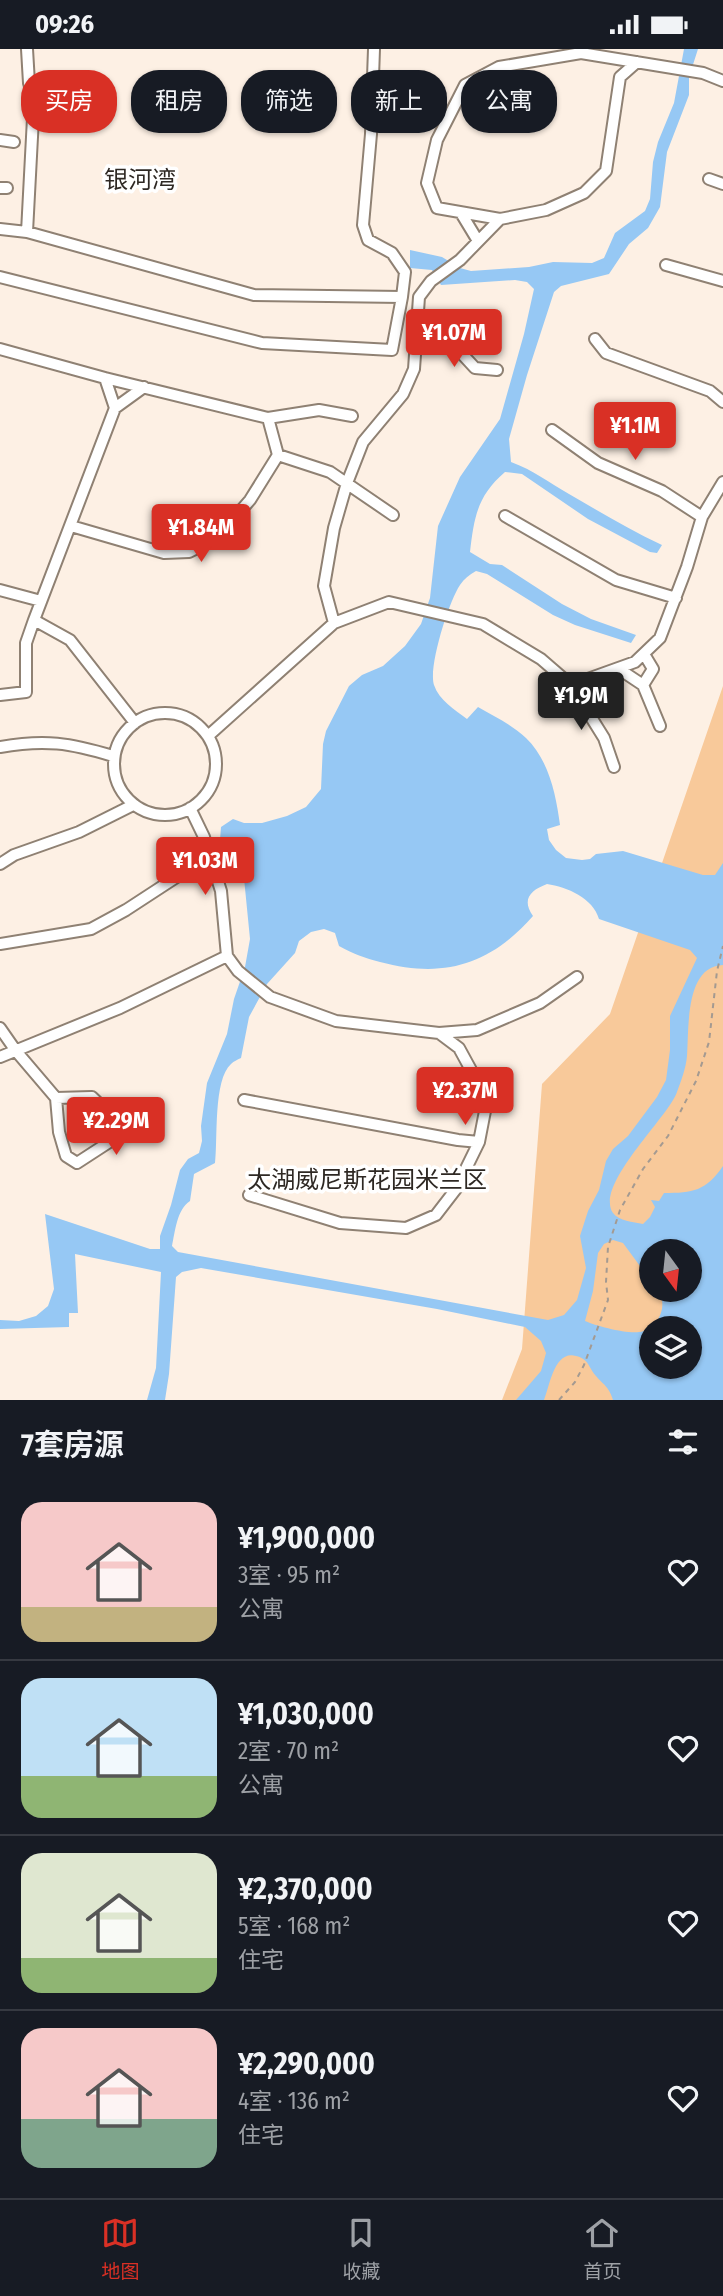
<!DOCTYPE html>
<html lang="zh">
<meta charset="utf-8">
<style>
:root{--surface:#171b24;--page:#20242c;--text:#f1f3f6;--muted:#9ea1a6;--line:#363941;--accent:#d93025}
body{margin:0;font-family:"Fira Sans Condensed","Noto Sans SC",sans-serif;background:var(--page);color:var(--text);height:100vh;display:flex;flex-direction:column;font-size:26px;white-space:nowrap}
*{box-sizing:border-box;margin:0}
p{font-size:23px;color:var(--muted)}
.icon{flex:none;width:38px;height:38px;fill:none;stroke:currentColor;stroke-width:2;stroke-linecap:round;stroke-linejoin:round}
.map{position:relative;height:1351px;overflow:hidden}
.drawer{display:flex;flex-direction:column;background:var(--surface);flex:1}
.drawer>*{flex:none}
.hud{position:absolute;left:21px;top:21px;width:682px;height:63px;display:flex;gap:14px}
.needle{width:46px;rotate:165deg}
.buttons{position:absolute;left:639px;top:1190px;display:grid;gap:14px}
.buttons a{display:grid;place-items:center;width:63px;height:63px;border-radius:50%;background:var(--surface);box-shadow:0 2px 5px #0004;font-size:35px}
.price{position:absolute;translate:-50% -60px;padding:0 16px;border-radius:7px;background:var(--accent);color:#fff;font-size:23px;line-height:46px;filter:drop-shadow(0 2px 4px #0008)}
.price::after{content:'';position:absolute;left:50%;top:42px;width:21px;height:16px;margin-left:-10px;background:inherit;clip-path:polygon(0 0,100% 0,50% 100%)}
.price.current{background:#222;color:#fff}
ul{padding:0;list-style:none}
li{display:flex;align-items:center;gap:21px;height:175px;padding:0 21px}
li+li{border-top:2px solid var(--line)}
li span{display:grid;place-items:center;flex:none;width:196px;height:140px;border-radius:21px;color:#555}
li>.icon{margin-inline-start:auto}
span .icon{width:84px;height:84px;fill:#fffc;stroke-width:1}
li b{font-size:30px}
h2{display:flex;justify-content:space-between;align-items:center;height:84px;padding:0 21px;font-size:30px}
.tag{padding:0 24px;border-radius:28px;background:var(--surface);box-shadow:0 2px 5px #0004;font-size:24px;line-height:63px}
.tag.current{background:var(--accent);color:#fff}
.status{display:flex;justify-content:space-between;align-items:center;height:49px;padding:0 35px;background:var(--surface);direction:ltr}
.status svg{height:19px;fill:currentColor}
.menu{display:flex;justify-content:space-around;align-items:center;height:98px;border-top:2px solid var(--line);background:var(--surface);font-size:19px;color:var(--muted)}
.menu a{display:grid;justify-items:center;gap:4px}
.menu .current{color:var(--accent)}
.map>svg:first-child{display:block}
.green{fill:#f8c99a;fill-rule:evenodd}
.water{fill:#96c8f4;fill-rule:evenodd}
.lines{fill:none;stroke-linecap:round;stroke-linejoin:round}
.street-casing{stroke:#8f8173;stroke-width:14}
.path{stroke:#a49a91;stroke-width:2;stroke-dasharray:5 5;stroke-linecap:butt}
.street{stroke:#fff;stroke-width:10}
.labels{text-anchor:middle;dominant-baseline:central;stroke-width:7;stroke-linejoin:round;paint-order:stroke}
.neighbourhood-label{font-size:24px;fill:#2e2823;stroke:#fff}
</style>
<div class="status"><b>09:26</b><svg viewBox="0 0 49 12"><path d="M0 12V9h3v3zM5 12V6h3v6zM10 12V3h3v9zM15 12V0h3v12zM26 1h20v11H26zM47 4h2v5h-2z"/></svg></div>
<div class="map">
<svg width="723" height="1351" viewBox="0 0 723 1351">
<rect width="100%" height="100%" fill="#fdf0e4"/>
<path class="green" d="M723 637V1351H502L522 1300 542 1035 610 965ZM651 1202H690V1241H651ZM651 1279H690V1318H651Z"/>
<path class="water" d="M684 0H698L689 28V46L667 103 660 158 648 179 629 195 609 225 561 237 554 243 527 326 509 390 511 413C535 422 548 433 569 445 600 463 630 481 662 496L657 504 650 503 588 470 522 425 505 423C477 447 474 469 470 503L490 515 502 516 562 555 591 570 636 586 631 594 575 576 553 566 487 525 476 522C469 526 464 530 460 536 449 552 428 618 434 636 439 651 455 661 467 670L478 658C494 667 512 676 526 689 549 711 556 746 560 776L547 780 549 791 556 801 566 809 582 811 590 810 596 805 623 802 703 826H715L723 814V916C685 917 689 979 687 1007 686 1019 681 1032 677 1043 668 1069 594 1136 613 1164 619 1172 633 1173 643 1175L650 1168 655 1158 651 1151 659 1152 664 1144C693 1144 706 1142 723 1117V1351H613C608 1334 599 1334 591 1320 587 1313 585 1309 576 1307 554 1301 550 1337 544 1351H516L541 1322 546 1304 541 1292 525 1278 437 1260 201 1219 182 1223 176 1228 169 1325 165 1351H147L156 1319 161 1223 75 1205 78 1264H69V1278L0 1280V1271L19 1272 36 1267 48 1257 54 1240 45 1165 150 1200H160V1187L171 1156 180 1121 188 1110 199 1104 202 1092 201 1077 207 1034 227 985 234 950 245 918 250 890 243 819 220 791 221 778 233 770 244 774H262L287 767 306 758 321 740 323 695 326 682 349 637 362 626 383 617 405 597 421 575 430 549 438 477 460 428 500 370 524 285 534 240 527 233 515 231 441 236 432 221 410 219V201L442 208 460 219 471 222 529 218 553 213 592 214 604 209 615 184 645 162 650 150 653 113 658 93 674 54ZM547 835C567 838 593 849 599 870L690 901 697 909 670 967V1001L666 1031 657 1048 628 1087 613 1100 606 1112 599 1141 588 1162 580 1187 586 1219 577 1251 564 1266 548 1271 178 1203 172 1197C175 1183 177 1160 190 1152L194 1125 215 1114C218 1091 213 1031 231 1015 234 1012 237 1011 241 1009L249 968 267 935 295 904 299 892 311 883 324 880 335 884 339 897C353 905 365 909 380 913 444 930 490 916 533 867 521 850 531 841 547 835ZM613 1191 623 1194 651 1232V1202H690V1241H658C669 1256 658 1281 639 1283 627 1285 596 1277 585 1272L593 1242 598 1204 604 1195ZM651 1279H690V1318H651Z"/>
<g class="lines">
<g class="street-casing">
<path id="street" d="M374 0 371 85 363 176 368 191 392 204 405 223 402 248
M0 91 14 93
M709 130 723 135
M0 139H7
M461 164 478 192
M500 170 437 159 427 134 437 91 465 36 499 18 581 4 703 24 723 32
M0 180 27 183 254 246 402 248 392 301 262 294 0 228
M27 183 34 50 29 34 27 0
M666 216 723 232
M416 287 451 293 475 319 497 321
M595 290 606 304 710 342 723 353
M0 300 105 329 115 359 34 571 70 591 135 674
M105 329 268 369 278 406 330 423 393 466
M115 359 144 338
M268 369 319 361 352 367
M552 381 598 414 662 442 702 468
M505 467 616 531 676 549
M71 477 164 504 189 503 217 489 250 451 278 406
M0 541 41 552
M334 574 324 537 334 479 347 434 363 393 403 345 414 320 419 248 431 232 460 211 500 170 546 161 584 144 606 122 620 28 637 13
M619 620 643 636 660 677
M571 636 604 689 614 718
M643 636 653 620 644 605
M0 646 26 643V594L34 571
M114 715a51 51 0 1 1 102 0a51 51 0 1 1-102 0Z
M208 687 334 574 389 553 483 575 541 610 571 636 635 613 660 589 687 518 702 468 723 433
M0 698C45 690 70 694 113 707
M190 759 204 788 221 842 227 907 238 922 270 948 336 972 439 984 459 999 477 1032 485 1062 479 1093 456 1140 436 1166 406 1179 340 1174 249 1146
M0 815 14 806 79 783 133 756
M0 895 91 880 126 861 195 816
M0 979 16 1002 56 1049 59 1083 66 1107 77 1114 117 1088 120 1075 92 1048 56 1049
M439 984 477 981 540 954 577 928
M0 1008 120 959 227 907
M244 1051 458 1091 479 1093"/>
</g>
<path class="path" d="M559 1351 575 1333 584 1316 608 1251 606 1233 608 1198 620 1161 643 1120 668 1087 696 1032 709 993 717 922 723 897"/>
<use href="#street" class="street"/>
</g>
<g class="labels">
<g class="neighbourhood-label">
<text x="140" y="131">银河湾</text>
<text x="367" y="1131">太湖威尼斯花园米兰区</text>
</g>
</g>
</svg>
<div class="buttons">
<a><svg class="needle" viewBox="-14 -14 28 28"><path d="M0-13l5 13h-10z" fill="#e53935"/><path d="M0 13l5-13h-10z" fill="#9ea1a6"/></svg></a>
<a><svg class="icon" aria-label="layers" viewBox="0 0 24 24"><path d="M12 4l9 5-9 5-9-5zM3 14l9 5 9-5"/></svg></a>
</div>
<b class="price" style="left:454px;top:320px">¥1.07M</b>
<b class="price" style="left:635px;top:413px">¥1.1M</b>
<b class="price" style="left:201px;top:515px">¥1.84M</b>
<b class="price current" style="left:581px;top:683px">¥1.9M</b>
<b class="price" style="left:205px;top:848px">¥1.03M</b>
<b class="price" style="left:465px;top:1078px">¥2.37M</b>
<b class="price" style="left:116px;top:1108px">¥2.29M</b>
<div class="hud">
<a class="tag current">买房</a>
<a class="tag">租房</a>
<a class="tag">筛选</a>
<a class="tag">新上</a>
<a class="tag">公寓</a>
</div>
</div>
<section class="drawer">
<h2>7套房源<svg class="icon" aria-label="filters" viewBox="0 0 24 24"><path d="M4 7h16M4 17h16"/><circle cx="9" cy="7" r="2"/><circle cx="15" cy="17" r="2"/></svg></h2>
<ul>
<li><span style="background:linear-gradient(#f6c9c9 75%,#c2b280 0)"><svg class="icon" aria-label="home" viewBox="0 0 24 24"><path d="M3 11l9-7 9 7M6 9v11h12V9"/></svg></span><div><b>¥1,900,000</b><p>3室 · 95 m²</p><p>公寓</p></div><svg class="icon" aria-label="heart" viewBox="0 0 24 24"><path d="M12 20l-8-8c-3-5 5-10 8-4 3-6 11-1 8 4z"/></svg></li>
<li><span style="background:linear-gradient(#bfe0f5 70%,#8fb573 0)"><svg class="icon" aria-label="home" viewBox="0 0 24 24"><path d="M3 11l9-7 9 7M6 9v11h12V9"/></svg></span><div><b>¥1,030,000</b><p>2室 · 70 m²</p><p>公寓</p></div><svg class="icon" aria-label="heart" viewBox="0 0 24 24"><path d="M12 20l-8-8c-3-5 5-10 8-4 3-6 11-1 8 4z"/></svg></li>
<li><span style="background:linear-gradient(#dfe7d0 75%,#8fb573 0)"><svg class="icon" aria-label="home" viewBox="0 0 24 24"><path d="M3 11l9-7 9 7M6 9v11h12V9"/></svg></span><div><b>¥2,370,000</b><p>5室 · 168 m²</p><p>住宅</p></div><svg class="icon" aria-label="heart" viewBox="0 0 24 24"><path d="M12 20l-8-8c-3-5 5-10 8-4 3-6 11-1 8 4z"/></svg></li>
<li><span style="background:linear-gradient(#f6c9c9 65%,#7fa58c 0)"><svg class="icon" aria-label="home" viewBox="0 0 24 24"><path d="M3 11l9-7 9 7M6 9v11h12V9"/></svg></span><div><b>¥2,290,000</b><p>4室 · 136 m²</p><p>住宅</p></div><svg class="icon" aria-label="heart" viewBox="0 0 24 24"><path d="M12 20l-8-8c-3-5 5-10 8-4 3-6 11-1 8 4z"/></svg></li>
</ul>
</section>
<nav class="menu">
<a class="current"><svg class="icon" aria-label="map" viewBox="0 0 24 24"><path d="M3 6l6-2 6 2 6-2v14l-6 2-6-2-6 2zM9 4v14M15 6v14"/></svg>地图</a>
<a><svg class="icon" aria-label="saved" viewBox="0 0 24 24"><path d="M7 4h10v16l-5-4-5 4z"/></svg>收藏</a>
<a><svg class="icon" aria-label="home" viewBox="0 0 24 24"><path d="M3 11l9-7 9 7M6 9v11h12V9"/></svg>首页</a>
</nav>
